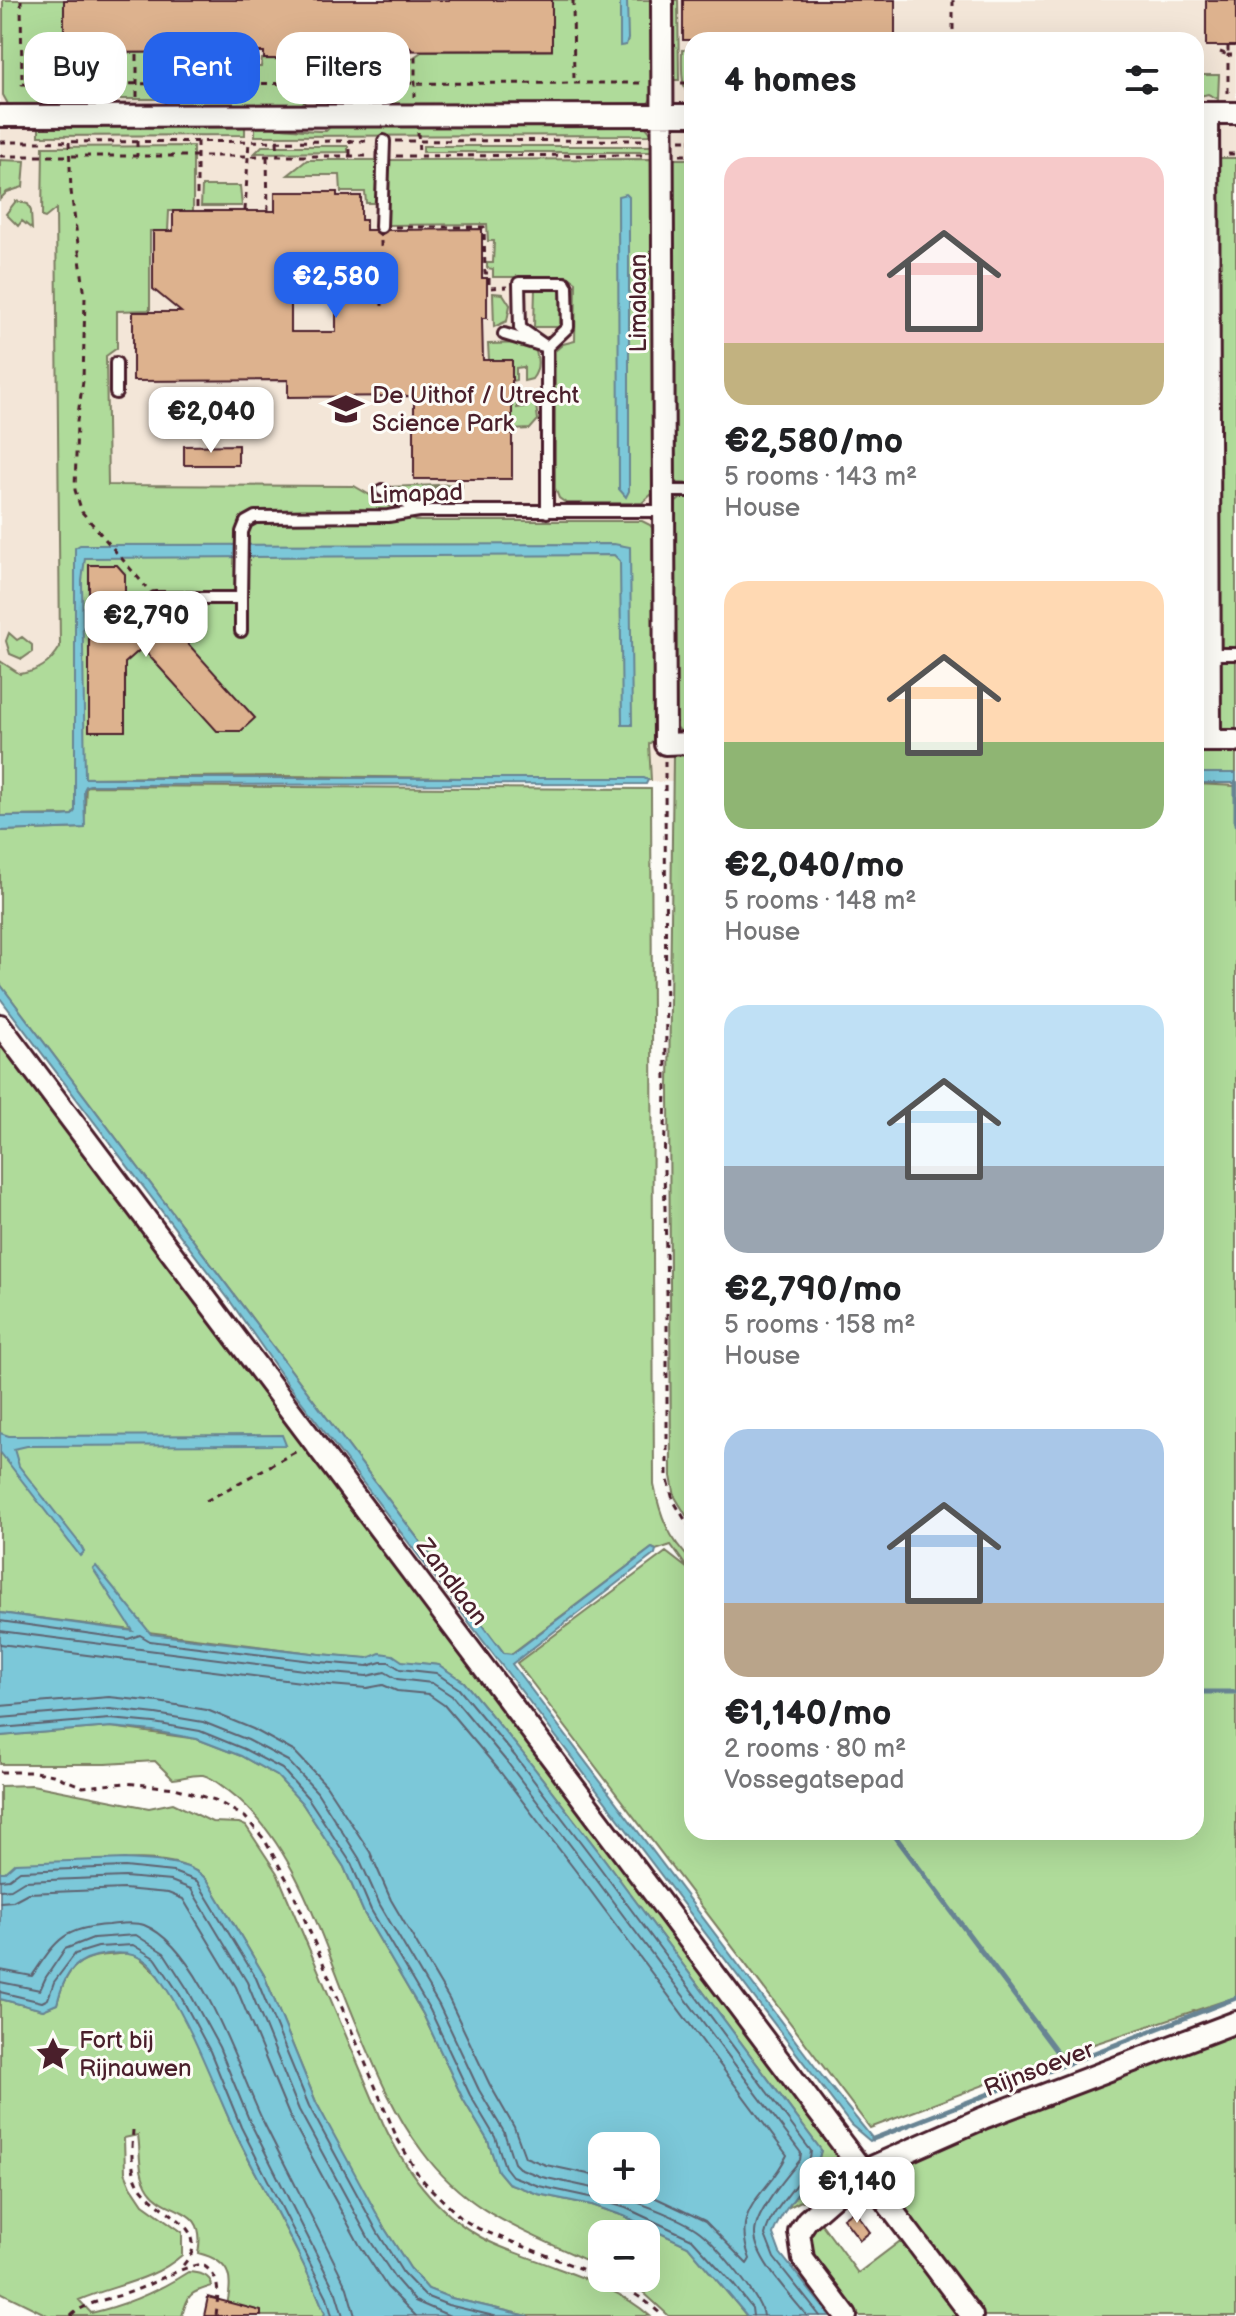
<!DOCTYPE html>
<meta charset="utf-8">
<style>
:root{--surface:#fff;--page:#f6f6f6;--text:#202124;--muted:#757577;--accent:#2563eb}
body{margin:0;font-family:"Balsamiq Sans",sans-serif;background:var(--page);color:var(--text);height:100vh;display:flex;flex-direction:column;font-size:30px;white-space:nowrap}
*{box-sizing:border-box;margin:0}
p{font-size:26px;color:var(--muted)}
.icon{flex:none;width:44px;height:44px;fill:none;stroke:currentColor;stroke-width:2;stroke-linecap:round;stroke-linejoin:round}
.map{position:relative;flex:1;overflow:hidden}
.sheet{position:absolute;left:684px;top:32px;width:520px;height:1808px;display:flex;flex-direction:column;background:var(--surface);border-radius:24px;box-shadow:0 8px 32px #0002}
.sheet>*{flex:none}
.guide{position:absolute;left:24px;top:32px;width:540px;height:72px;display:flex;gap:16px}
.fabs{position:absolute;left:588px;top:2132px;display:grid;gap:16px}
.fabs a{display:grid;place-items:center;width:72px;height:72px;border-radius:16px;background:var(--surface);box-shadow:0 8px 32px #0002;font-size:40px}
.price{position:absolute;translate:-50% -68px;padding:0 18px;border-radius:16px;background:#fff;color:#222;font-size:26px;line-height:52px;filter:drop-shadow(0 2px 4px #0008)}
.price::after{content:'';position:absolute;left:50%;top:48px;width:24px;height:18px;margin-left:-12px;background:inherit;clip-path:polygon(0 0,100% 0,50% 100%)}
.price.current{background:var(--accent);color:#fff}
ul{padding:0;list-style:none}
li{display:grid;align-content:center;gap:16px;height:424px;padding:0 40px}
li span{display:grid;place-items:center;height:248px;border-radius:24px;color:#555}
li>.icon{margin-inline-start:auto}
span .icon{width:144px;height:144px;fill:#fffc;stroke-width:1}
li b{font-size:34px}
h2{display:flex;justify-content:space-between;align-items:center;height:96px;padding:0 40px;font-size:34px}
.pill{padding:0 28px;border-radius:24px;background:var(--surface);box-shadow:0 8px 32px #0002;font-size:28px;line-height:72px}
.pill.current{background:var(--accent);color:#fff}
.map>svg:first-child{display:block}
.built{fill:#f3e6d8}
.green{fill:#afdb9a;stroke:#7c7d62;stroke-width:2}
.water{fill:#7bc8d9;stroke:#678493;stroke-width:2;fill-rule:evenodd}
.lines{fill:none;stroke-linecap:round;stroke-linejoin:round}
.shore{stroke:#5e6371;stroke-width:2}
.stream{stroke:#678493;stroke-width:5}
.building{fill:#ddb28e;stroke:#4a1f2b;stroke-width:2;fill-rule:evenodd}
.lane-casing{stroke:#4a1f2b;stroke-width:16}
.street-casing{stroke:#4a1f2b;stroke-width:26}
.path{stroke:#4a1f2b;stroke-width:3;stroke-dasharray:6 6;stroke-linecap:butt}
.lane{stroke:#fdfcf7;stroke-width:10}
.street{stroke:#fdfcf7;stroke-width:20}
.labels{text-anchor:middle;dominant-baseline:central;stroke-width:6;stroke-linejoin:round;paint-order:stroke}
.street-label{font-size:24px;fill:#4a1f2b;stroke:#fdfcf7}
.poi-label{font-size:24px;fill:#4a1f2b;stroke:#fdfcf7;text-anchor:start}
</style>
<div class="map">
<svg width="1236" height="2316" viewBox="0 0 1236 2316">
<rect width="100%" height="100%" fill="#fdfcf7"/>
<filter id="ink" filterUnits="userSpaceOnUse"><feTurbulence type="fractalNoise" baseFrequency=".0125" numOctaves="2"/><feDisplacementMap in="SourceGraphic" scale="16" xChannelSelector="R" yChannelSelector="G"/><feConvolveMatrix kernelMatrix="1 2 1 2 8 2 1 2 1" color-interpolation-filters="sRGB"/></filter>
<g filter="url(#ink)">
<path class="built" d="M0 0H1236V785L1196 784V40H692V782L0 778Z"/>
<path class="green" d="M3 0H64L65 53 222 52 223 67H261L262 59 408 61 423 51H552V0H654V93L648 104 637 106 345 107V97L308 98 299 107 170 108 162 99H96L87 109H19L8 104 3 95Z
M670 0H678L679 80H670Z
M682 50H692V102C680 86 682 70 682 50Z
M1196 75H1219L1218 99 1208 94 1196 97Z
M39 126H245V135L39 136Z
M255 126C280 127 301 131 326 131L331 126H645L653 135 255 136Z
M193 146V211H169L168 231H150V310L117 311V348L106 356 108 485 354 486 415 521H642L650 525 655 532 656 738 649 744 651 780 279 776 76 778 75 811 72 815 0 816V661L20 674C39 671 50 664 60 647L56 209 45 218 42 217 43 147Z
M262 146H348V152L255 153Z
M423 146H655V152H423Z
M1196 158H1199V370H1196Z
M1216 158H1236V731L1223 730 1217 724Z
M654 159 656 484 653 493 642 503H566L559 498 555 488V351L563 344 575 341 576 282 569 277H493V269L487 268V263H493L494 241H488L487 224 388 225V160Z
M671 159H692V484L678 483 673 478Z
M0 160 25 161 23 187 7 192 0 199Z
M307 160H377V203H366L365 192H341L340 175H288Z
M202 186H240L242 206H201Z
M16 201 28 204 31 211 32 229 22 221 18 226 6 214Z
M535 288H561L560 327H534Z
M493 293 503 294 510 305 507 321 494 327Z
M524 343 533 345C539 356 540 369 532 379L524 381V367L516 368V380L512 381V360H489L488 344Z
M512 395H516L517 408 524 407V395L535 398 538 420 530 429 512 430Z
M462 484V487H434V504H416L385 487Z
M681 498H692V733H682L673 723V505Z
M1196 515 1201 516V724L1196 727Z
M9 633 17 640 22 637 32 645V652L22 659 10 654 6 641Z
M1196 748H1236V773H1217L1196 779Z
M678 749H692V1525L675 1497 671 1476 669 1090 673 755Z
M1196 784 1236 786V1997L1082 2048 870 2128 517 1663 666 1552 688 1569 671 1545 656 1550 652 1548 511 1654 504 1653 0 984V831L84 828 86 786 651 789 654 1485C660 1516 669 1539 692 1561V1832H1196Z
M0 1038 157 1253 847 2167 846 2179 787 2208 817 2167 821 2150 599 1852 521 1751 464 1682 438 1665 320 1654 0 1613Z
M111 1727 197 1739 241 1756 277 1776 302 1803 344 1867 364 1913 423 2014 463 2099 488 2141 498 2171 508 2183 538 2194 592 2205 624 2216 688 2246 747 2316H669L643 2292 621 2278H646V2234H602V2268C533 2233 471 2218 422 2151 394 2114 376 2070 358 2027 325 1951 298 1843 229 1791 222 1786 212 1777 203 1775 194 1774 182 1778 173 1779L155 1761 106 1764H0V1736Z
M32 1785 149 1808 173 1803 212 1822 239 1823 246 1826 277 1873 383 2123C406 2172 439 2216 488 2241 510 2252 535 2259 557 2268 590 2280 624 2293 650 2316H528L451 2298 428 2289 410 2268 385 2229 343 2154 316 2102 264 1975 208 1881C171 1838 51 1872 0 1872V1786Z
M133 1953C184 1987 209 2077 235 2132 264 2192 300 2250 325 2313L324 2316H225C231 2284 238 2263 198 2253 208 2204 167 2216 149 2190 137 2172 141 2154 138 2135L124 2138 125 2172 131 2186 143 2204 182 2232V2255C153 2281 114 2285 79 2300L91 2313C126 2305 157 2292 188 2272 199 2273 210 2274 212 2286 190 2293 188 2293 182 2316H49L0 2292V1999L43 2010 57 2004C69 1955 88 1956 133 1953Z
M1236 2032V2316H981L878 2180 886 2172 899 2164 1100 2083Z
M821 2223 858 2273 903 2239 961 2316H853C834 2292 785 2251 821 2223Z"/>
<path class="water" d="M620 0H627L628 39 626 45 620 46Z
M626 194 629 197V491L626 497 619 489 618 196Z
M614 544 630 547 632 725H622L620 561 614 555 85 558 82 581 85 778H644L648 780 646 784 90 785 86 786 84 790 85 828 0 831V816H62L72 815 75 811V548L80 545Z
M1196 773H1236V783H1196Z
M0 984 504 1653 512 1654 652 1548 656 1550 655 1554 512 1664 822 2076 873 2139 870 2141 851 2125 288 1384 230 1301 0 998Z
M0 1433 9 1436 282 1435 286 1445 27 1446 14 1449 19 1466 80 1544 84 1552 80 1556 0 1452Z
M96 1566 151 1634 320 1654 368 1658 380 1653 393 1655 402 1661 439 1665 464 1682 521 1751 599 1852 821 2150C814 2182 784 2203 773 2234L780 2253 830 2316H747L688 2246 624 2216 592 2205 538 2194 508 2183 498 2171 488 2141 463 2099 423 2014 364 1913 344 1867 302 1803 277 1776 241 1756 197 1739 153 1731 111 1727 0 1736V1613L133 1631 93 1569ZM602 2146H646V2190H602Z
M125 1859C152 1861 189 1859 208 1881L264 1975 316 2102 385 2229 410 2268 428 2289 451 2298 528 2316H324L325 2313C300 2250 264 2192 235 2132 212 2083 195 2033 166 1988 160 1980 155 1969 148 1963 134 1951 114 1952 96 1956 70 1962 63 1980 57 2004L43 2010 0 1999V1872H5L15 1863Z"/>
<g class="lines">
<path class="shore" d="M0 1621 128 1639 140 1635 150 1641 320 1662 368 1666 381 1662H389L400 1669 436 1673 458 1688 515 1756 592 1857 811 2151C810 2179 772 2204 765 2235L774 2258 820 2316
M0 1631 319 1672 367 1676 385 1672 397 1679 432 1683 452 1696 507 1762 584 1863 801 2153 800 2160C787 2177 756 2211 755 2233 754 2258 792 2297 807 2316
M0 1644 317 1684 367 1688 383 1685 397 1691 428 1694 444 1705 498 1769 575 1870 787 2155C768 2196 730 2206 750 2259L747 2264 705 2221 639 2190
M0 1706 109 1697 158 1702 207 1710 253 1729 295 1752 326 1785 370 1852 391 1900 449 1999 490 2085 514 2127 525 2157 546 2165 602 2177
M0 1718 110 1709 156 1714 203 1722 248 1740 288 1761 317 1792 359 1858 380 1905 439 2005 479 2090 504 2132 514 2163 519 2168 542 2177 602 2190
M0 1728 110 1719 154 1723 200 1731 244 1749 282 1769 308 1798 351 1863 371 1910 430 2010 470 2095 495 2137 505 2167 512 2176 539 2186 594 2198 626 2208 692 2239 734 2285 752 2308 753 2316
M0 1880 9 1879 20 1871 125 1867 173 1872 197 1881 256 1978 309 2106 378 2233 403 2273 425 2296 448 2305 494 2316
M0 1890 11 1889 24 1881 125 1877 171 1881 191 1889 247 1982 299 2110 369 2239 395 2278 415 2301 450 2316
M0 1902 13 1901 28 1893 124 1889 168 1893 183 1899 236 1987 289 2115 359 2244 387 2287 416 2316
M0 1970 32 1976C56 1941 62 1928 108 1925 119 1924 133 1921 144 1925 200 1947 238 2068 262 2119 290 2176 320 2231 347 2288L355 2316
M0 1982 40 1990 46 1977 65 1949 93 1938 136 1935 164 1953 188 1990 219 2047 250 2122 336 2293 343 2316
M0 1992 42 2002 48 1999 54 1982 75 1954 98 1947 133 1945 156 1959 180 1995 210 2051 241 2127 327 2297 332 2316
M602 2190C627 2198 681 2217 700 2232 715 2244 762 2298 763 2316"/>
<path class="stream" d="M1236 783V824
M1196 1692H1236
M892 1832 1066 2064
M873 2139 1236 1998"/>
</g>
<path class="building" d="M64 0H552V50L299 51 291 52V59H264V52L64 53Z
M683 0H895V40H683Z
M1206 0H1236V46H1206Z
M275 192H337V196H361V220H366V230H374L380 235 388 230 482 229V278H487V318H482L483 360H512V479H414V396L288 397V380L133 381V312H181L153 289V231H173V211H275ZM300 289H316L324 298H336V332H291V298Z
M238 445V465H184V446Z
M89 565H117L125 574V629L151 605 154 606 255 718 241 731H217L142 648 125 663V731H89Z
M854 2210 870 2232 860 2240 843 2218Z
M208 2297 261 2311V2316H204Z"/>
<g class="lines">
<g class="lane-casing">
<path id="lane" d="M381 227 384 141
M519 283H565L567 287 568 327 547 347 520 328Z
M504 334 547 347V512
M116 393V363
M382 490 419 511
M665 491H692
M155 598H241L242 532 246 522 255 517 388 516 419 511H665
M241 631V598
M1210 654H1236"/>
</g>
<g class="street-casing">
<path id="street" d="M662 0 665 744 692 743
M1196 113H1236
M1208 113 1210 741
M0 116 692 115
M1196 741H1236
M0 1025C323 1456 649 1885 972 2316
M846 2316 803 2259 799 2232 807 2220 863 2171 983 2118 1236 2022"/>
</g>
<path class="path" d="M21 0 22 84 645 83
M573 0 574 83
M953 0V40
M303 46V84
M409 46 415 57V97
M249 52 250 96
M1220 52 1228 55V46
M681 83H692
M1228 93V55H1236
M350 95 351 51
M137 97V52
M418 132 419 156
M691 138 692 194
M680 140H692
M137 141V156
M197 141V211
M277 141 278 157
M396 141 644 140
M0 142 372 141
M69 142 71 191 85 297 83 381 77 421 75 490 82 512 146 587
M1228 154H1236
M350 155V139
M680 155H692
M0 156H368
M396 156 644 155
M267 157 268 211
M245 211 249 140
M395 227H484L485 273H489V288L507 287
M381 241 382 306
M665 761 666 1088 664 1168 667 1292V1476L673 1500 692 1531
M206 1501 297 1451
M0 1772H35L53 1775 83 1787 125 1783 175 1788 215 1800 245 1817 264 1839 291 1887 397 2138 419 2176 429 2187 462 2219 479 2229 602 2277
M133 2130C132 2146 130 2166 137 2181 148 2208 201 2220 192 2252 190 2257 184 2264 181 2268
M603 2278C627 2288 645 2299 663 2316
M71 2316C87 2300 115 2299 136 2290 158 2281 177 2269 201 2264 222 2276 218 2294 216 2316"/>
<use href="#lane" class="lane"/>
<use href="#street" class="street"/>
</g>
</g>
<defs>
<g id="university-bare" transform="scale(2.76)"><path d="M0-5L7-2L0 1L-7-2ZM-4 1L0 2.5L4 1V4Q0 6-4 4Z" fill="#4a1f2b" stroke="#fdfcf7" stroke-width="2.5" paint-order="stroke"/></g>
<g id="sight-bare" transform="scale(2.76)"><path d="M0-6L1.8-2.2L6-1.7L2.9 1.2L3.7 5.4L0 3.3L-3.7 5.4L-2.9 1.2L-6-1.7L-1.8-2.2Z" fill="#4a1f2b" stroke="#fdfcf7" stroke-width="2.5" paint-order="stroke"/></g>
</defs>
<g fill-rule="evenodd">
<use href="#university-bare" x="346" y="409"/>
<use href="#sight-bare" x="53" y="2054"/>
</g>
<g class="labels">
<g class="street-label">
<text transform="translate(638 303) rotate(-90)">Limalaan</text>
<text transform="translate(416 494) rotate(-2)">Limapad</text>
<text transform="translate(452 1582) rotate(53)">Zandlaan</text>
<text transform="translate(1039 2069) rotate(-21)">Rijnsoever</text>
</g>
<g class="poi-label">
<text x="372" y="395">De Uithof / Utrecht<tspan x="372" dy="28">Science Park</tspan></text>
<text x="79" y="2040">Fort bij<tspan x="79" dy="28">Rijnauwen</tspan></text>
</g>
</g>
</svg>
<div class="fabs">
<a>+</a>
<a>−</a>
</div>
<b class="price current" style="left:336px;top:320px">€2,580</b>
<b class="price" style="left:211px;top:455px">€2,040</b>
<b class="price" style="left:146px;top:659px">€2,790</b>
<b class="price" style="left:857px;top:2225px">€1,140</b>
<div class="guide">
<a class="pill">Buy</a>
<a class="pill current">Rent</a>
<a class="pill">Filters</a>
</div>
<section class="sheet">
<h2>4 homes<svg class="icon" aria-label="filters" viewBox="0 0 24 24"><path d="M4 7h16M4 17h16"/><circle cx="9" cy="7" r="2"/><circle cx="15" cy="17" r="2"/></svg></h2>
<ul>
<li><span style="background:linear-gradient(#f6c9c9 75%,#c2b280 0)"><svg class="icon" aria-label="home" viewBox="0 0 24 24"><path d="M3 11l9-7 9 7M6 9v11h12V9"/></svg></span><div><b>€2,580/mo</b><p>5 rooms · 143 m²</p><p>House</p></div></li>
<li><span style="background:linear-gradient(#ffd9b3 65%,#8fb573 0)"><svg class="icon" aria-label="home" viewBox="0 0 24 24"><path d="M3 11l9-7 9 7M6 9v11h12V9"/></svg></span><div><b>€2,040/mo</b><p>5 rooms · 148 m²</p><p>House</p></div></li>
<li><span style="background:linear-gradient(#bfe0f5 65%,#9aa5b1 0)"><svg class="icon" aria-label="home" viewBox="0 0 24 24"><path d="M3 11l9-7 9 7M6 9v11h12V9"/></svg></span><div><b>€2,790/mo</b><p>5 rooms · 158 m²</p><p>House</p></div></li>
<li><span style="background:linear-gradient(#a9c7e8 70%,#b9a48a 0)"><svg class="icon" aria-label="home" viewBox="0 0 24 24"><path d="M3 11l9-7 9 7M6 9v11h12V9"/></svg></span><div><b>€1,140/mo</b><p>2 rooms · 80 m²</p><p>Vossegatsepad</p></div></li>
</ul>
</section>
</div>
